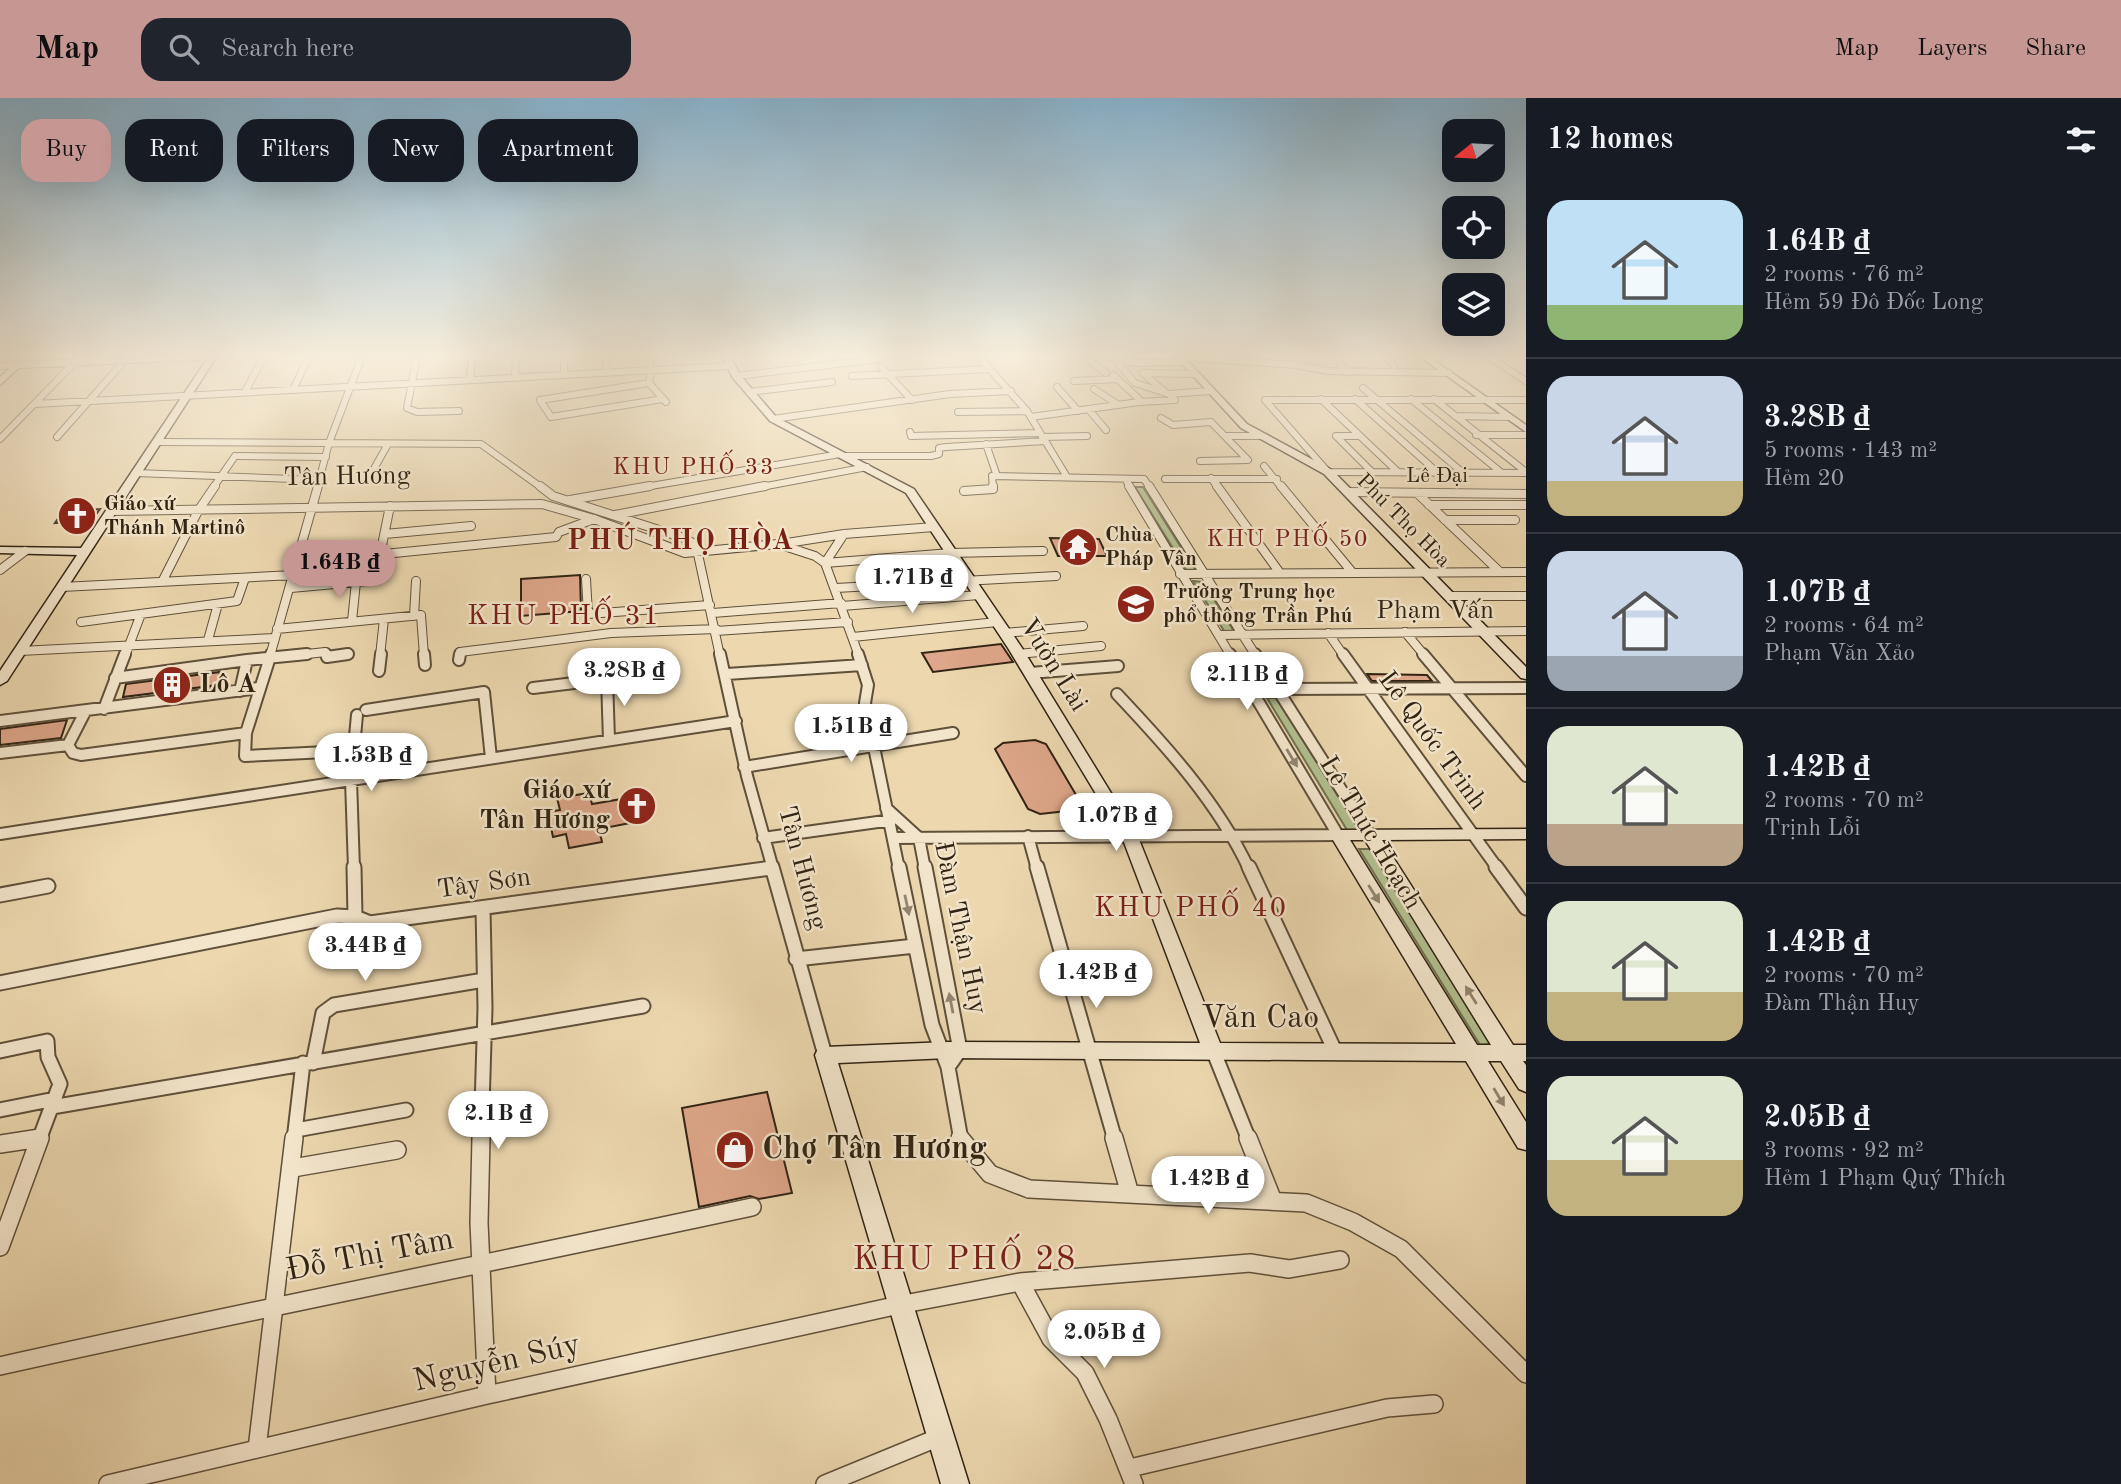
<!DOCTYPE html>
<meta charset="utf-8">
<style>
:root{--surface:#171b24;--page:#20242c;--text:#f1f3f6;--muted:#9ea1a6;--line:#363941;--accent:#c59692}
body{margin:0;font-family:"Old Standard TT",serif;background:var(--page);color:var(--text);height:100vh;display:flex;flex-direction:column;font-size:26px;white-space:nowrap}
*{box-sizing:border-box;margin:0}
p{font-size:23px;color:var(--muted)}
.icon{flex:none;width:38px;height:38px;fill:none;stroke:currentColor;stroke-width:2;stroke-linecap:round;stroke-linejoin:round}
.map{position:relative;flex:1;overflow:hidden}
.drawer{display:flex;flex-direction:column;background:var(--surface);width:595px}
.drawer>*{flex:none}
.guide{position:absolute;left:21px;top:21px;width:665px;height:63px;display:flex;gap:14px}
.needle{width:46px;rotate:252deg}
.controls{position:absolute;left:1442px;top:21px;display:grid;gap:14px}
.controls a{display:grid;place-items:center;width:63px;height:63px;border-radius:14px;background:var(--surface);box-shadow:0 7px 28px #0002;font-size:35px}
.price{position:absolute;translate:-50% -60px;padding:0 16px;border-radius:24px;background:#fff;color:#222;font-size:23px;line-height:46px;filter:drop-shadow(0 2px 4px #0008)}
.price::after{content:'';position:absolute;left:50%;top:42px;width:21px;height:16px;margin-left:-10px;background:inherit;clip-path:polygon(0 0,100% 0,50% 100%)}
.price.selected{background:var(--accent);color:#111}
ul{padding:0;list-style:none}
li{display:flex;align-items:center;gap:21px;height:175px;padding:0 21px}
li+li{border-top:2px solid var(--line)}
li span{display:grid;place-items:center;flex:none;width:196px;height:140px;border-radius:21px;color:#555}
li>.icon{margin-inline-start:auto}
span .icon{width:84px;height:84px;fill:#fffc;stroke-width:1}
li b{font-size:30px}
h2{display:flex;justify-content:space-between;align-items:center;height:84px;padding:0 21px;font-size:30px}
.pill{padding:0 24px;border-radius:21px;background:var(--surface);box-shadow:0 7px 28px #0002;font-size:24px;line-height:63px}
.pill.selected{background:var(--accent);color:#111}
header{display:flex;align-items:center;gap:42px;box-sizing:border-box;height:98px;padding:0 35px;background:var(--accent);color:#111}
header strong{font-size:33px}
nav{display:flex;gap:38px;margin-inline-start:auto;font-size:24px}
.search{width:490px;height:63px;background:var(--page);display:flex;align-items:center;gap:18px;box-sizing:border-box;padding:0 24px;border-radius:21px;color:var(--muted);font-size:26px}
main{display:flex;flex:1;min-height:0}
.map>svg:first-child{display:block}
.green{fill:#b2bf8f;stroke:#717151;stroke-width:2}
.building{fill:#dea68a;stroke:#302313;stroke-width:2}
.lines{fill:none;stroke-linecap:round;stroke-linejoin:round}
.street-far4-casing{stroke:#5f503a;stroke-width:8}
.street-far3-casing{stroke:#5f503a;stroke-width:10}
.street-far2-casing{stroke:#5f503a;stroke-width:14}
.street-far1-casing{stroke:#5f503a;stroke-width:17}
.street-casing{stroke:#5f503a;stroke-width:20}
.secondary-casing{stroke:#302313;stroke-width:3}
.street-far4{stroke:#f3e5cb;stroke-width:6}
.street-far3{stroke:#f3e5cb;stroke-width:8}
.street-far2{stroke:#f3e5cb;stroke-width:10}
.street-far1{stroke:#f3e5cb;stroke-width:13}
.street{stroke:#f3e5cb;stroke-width:17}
.secondary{fill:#f3e5cb;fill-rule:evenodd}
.oneway{fill:#92846f}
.labels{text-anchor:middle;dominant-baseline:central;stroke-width:5;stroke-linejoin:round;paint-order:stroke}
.far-street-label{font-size:21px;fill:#302313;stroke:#f3e5cb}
.far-poi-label{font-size:21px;font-weight:bold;fill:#302313;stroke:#f3e5cb;text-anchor:start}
.far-neighbourhood-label{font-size:23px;letter-spacing:2px;fill:#7a1f14;stroke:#f3e5cb}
.street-label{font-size:26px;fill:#302313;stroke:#f3e5cb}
.poi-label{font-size:26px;font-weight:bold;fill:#302313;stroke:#f3e5cb;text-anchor:start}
.far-district-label{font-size:28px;font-weight:bold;letter-spacing:2px;fill:#7a1f14;stroke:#f3e5cb}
.neighbourhood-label{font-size:28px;letter-spacing:2px;fill:#7a1f14;stroke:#f3e5cb}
.near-street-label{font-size:32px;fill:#302313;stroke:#f3e5cb}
.near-poi-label{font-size:32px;font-weight:bold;fill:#302313;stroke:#f3e5cb;text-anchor:start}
.near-neighbourhood-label{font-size:33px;letter-spacing:2px;fill:#7a1f14;stroke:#f3e5cb}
</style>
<header>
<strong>Map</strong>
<div class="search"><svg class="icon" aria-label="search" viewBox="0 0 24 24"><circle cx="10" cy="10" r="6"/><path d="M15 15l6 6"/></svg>Search here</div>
<nav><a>Map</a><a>Layers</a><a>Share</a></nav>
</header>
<main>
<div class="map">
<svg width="1526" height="1386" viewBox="0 0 1526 1386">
<rect width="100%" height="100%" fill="#ecd7af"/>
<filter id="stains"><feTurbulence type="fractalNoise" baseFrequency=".00286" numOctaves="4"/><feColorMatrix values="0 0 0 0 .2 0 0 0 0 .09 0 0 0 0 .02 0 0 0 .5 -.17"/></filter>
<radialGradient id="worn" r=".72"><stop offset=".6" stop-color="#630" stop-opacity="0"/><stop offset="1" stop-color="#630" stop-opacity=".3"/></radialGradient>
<path class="green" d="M1135 389H1143L1196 473H1187Z
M1193 483 1203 484 1235 535 1226 536Z
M1267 600H1277L1359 732H1347Z
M1359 751H1373L1493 946 1480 947Z"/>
<path class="building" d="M100 411 92 422 55 425 63 413Z
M1050 440 1099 441 1107 458H1058Z
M580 477 581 513 521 518V481Z
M1001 546 1013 564 933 574 922 555Z
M220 574 218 587 123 599 126 586Z
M1367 576 1427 577 1432 583H1372Z
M67 622 61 640 0 647V631Z
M1035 642 1046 646 1082 707 1076 712 1040 716 1028 711 995 651 1003 645Z
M589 695 592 706 639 698 646 722 599 731 602 744 569 750 566 736 553 739 548 714 560 712 557 700Z
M767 994 792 1095 759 1101 750 1098 699 1109 682 1010Z"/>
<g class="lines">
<g class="street-far4-casing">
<path id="street-far4" d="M417 258 407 310 417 314 459 313
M564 258V277
M606 258 607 274
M648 258 651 272 649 285 666 304
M978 258 1027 313 1067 379
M1083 258 1106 275
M1336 258 1345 274
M1385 258 1394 268
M1488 258 1526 283
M1109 259 1135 265 1184 264
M1180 259 1296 267 1328 273 1449 275
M1119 266 1135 285 1166 295
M0 268 217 258
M882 270 912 302
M1113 277 1139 301
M736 278 879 261
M852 278 990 271
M515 280 516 258
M470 282 472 258
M1074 283 1117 281
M649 285 540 302 551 319 663 301
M1057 289 1078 313
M1363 290 1462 374
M1094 291 1117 306
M293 292 309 258
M245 294 264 258
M749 294 832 284
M1166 295 1143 275 1195 276
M1321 301 1398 374
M1355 301 1437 374
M1411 301 1502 375
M1434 301 1526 374
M1526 302H1265L1328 374 1526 375
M35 306 729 268
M1090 313 1106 332
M958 314 1027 313
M1455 318 1509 319
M1031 319 1139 304 1175 302 1169 296 1211 293
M1161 320 1173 327 1211 324 1248 362 1200 363
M773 321 950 296 1011 293
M910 334 911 338 1040 335
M1476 337H1526
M1227 338H1262
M1358 338H1336L1372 374
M57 339 127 260
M1042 339 1087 338
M0 341 77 262
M157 344 481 346 542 390
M986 346 997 378
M239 358 326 359
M844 358H931L939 356V350L946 349 1045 343
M1264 368 1282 390
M136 375 320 382
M1211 380 1218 390
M1125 381 1131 390
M1165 381H1277
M367 383 388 346
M213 390 235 358
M317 390 329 345 362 258
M639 390 840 356
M756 390 867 369
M993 390 992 378 1144 381 1150 390"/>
</g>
<g class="street-far3-casing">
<path id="street-far3" d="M540 388 553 398 684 440 696 447 720 558
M1129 388 1231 558
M1149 388 1256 558
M1217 388 1280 475
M1281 388 1352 474
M964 393 993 391V388
M1348 394 1526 396
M1417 395 1500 474
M570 402 650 388
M1429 407H1526
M111 413 542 406 594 421 685 455 778 446 815 458 825 465 859 558
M615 417 765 388
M1445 422H1515
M385 436 471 428
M787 445 844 436 934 429
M380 457 390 408
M344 460 556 439 559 434 594 421
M825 465 951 455 1043 453
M825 465 844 436
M0 472 25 453
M1180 476 1526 474
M586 481 588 516 710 507
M162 484 198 413 215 388
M62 489 294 477
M291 490 378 482
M836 490 1056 478
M1450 498H1526
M842 508 979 497
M713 515 841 505
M414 518 416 483
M352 523 356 484
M81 524 237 503 245 480
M277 531 421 517 424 558
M716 533 848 524
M1405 534 1425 558
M1004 535 1083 528
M1328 535 1344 558
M1219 537 1526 533
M853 539 997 524
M208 542 218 506
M20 553 274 540
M1018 556 1101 548
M125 558 141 516
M270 558 318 388
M290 558 325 554 326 558
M337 558 348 556
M380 558 384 521
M460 558V554L611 535 716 531"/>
</g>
<g class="street-far2-casing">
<path id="street-far2" d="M271 556 246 635 245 658 327 654 355 650
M326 556 327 559 348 556
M424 556 425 567
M720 556 747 678 773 771
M858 556 868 587 865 605 899 771
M1230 556 1338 737
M1255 556 1370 737
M1343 556 1498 771
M1423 556 1526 678
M459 562 460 556
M379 573 381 556
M1030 575 1118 568
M727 576 862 567
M115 580 247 562
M533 590 607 581 609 642
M240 593 247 562 307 556
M1252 594 1279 591 1526 590
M1117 596C1167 649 1218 705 1249 771
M104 611 125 556
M366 612 484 594 491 660
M0 623 259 590
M68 647 73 655 81 657 246 635
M0 655 68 647 85 614
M744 669 953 635
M886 710 919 740 925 771
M0 736 736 623
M1028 738 1037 771
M763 740 892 722
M893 740 1338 737
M354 771 351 682 357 617
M766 771 771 770"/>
</g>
<g class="street-far1-casing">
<path id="street-far1" d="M354 769 355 819
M772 769 825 957
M899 769 932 927 948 969 961 1042
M925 769 960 952 948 969
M1037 769 1115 1042
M1249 769 1335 953
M1496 769 1526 810
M0 797 48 788
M796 861 915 848
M0 885 337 818 355 819 370 825 771 770
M1213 952 1249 1042
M0 953 47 943 48 959 60 986 39 1042
M313 965 323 915 334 907 484 882
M52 1009 643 908
M0 1012 55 1001
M296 1032 406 1012
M28 1042 40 1040
M294 1042 303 965
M481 1042 485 910 483 810"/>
</g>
<g class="street-casing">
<path id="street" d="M481 1040 479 1125 487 1297
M960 1040 990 1076 1029 1091 1306 1105 1353 1124 1401 1151 1526 1276
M1114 1040 1130 1096
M1248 1040 1273 1103
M0 1046 40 1040
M293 1070 397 1052
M0 1149 40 1040
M1020 1184 1051 1241 1085 1275 1108 1321 1134 1386
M0 1268C250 1212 501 1163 752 1109
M257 1351 294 1040
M1130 1370 1387 1310 1434 1306
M108 1386 487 1297 899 1207 1020 1184 1250 1165 1289 1171 1340 1162
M825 1386 942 1338"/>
</g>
<g class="secondary-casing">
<path id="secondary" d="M23 258H32L0 287V279Z
M209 258H217L7 583 0 587V573L77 457 0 455V449L81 450Z
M722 258H730L740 277 776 319 914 391 1022 550 1138 739 1220 945 1456 946 1330 737 1338 732 1526 731V741L1382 742 1513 947H1526V963H1523L1526 967V994L1519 991 1501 963H1488L1526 1024V1052L1518 1050 1466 963 948 960 838 965 969 1386H941L815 957 818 951 825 949 948 944 1200 945 1122 739 1008 550 906 395 770 323 733 280ZM1350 742H1365L1491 947H1477Z
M1175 258H1183L1247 326 1332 372 1526 569V581L1521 580 1324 376 1241 330Z
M1419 258H1428L1526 327V334Z"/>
</g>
<use href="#street-far4" class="street-far4"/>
<use href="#street-far3" class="street-far3"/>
<use href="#street-far2" class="street-far2"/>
<use href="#street-far1" class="street-far1"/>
<use href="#street" class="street"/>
<use href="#secondary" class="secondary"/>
</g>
<defs><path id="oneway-solid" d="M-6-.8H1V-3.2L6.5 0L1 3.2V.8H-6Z" transform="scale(1.75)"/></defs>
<g class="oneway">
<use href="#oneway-solid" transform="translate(1292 660) rotate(59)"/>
<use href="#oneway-solid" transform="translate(1374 796) rotate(58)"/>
<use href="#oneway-solid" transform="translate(907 807) rotate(78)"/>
<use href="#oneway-solid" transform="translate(1471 897) rotate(-122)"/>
<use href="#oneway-solid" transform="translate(951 905) rotate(-101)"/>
<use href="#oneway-solid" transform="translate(1499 999) rotate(59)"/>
</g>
<linearGradient id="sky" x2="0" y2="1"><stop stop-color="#89b6d3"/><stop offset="0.57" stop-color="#f6eddb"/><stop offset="1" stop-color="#f6eddb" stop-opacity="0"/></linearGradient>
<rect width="1526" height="452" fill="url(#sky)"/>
<defs>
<g id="church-disc" transform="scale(2.0125)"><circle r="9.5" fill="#8f2418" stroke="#f3e5cb"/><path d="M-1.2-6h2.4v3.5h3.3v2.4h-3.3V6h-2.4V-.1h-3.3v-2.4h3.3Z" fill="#fff"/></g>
<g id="temple-disc" transform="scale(2.0125)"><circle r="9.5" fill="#8f2418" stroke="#f3e5cb"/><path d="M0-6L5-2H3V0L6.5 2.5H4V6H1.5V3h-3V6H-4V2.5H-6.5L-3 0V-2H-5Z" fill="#fff"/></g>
<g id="school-disc" transform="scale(2.0125)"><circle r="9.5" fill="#8f2418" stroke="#f3e5cb"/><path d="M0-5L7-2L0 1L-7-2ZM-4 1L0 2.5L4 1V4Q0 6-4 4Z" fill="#fff"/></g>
<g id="building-disc" transform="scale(2.0125)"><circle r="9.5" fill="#8f2418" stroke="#f3e5cb"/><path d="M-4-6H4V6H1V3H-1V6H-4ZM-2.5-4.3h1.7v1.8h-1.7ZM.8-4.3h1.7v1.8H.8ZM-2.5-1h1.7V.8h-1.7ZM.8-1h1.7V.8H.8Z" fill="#fff"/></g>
<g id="shop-disc" transform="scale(2.0125)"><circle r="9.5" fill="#8f2418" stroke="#f3e5cb"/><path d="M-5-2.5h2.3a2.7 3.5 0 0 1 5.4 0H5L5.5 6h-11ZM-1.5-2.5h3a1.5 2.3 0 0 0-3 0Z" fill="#fff"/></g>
</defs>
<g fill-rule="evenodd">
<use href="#church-disc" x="77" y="418"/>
<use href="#temple-disc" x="1078" y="449"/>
<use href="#school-disc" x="1136" y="506"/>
<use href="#building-disc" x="172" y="587"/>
<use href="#church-disc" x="637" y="708"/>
<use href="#shop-disc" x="735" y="1052"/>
</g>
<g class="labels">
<g class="far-street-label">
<text x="1437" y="378">Lê Đại</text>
<text transform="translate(1403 423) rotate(45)">Phú Thọ Hòa</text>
</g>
<g class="far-poi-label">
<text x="104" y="406">Giáo xứ<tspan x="104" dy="24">Thánh Martinô</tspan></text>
<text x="1105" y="437">Chùa<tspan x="1105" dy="24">Pháp Vân</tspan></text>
<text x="1163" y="494">Trường Trung học<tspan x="1163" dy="24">phổ thông Trần Phú</tspan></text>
</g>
<g class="far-neighbourhood-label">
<text x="694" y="369">KHU PHỐ 33</text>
<text x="1288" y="441">KHU PHỐ 50</text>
</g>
<g class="street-label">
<text transform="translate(347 379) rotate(-1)">Tân Hương</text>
<text x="1435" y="513">Phạm Vấn</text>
<text transform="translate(1053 567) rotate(58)">Vườn Lài</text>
<text transform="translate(1432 643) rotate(54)">Lê Quốc Trinh</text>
<text transform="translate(1370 735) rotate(59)">Lê Thúc Hoạch</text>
<text transform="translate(802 770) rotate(75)">Tân Hương</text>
<text transform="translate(484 786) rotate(-8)">Tây Sơn</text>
<text transform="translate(960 830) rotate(78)">Đàm Thận Huy</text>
</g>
<g class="poi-label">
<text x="199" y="587">Lô A</text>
<text x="610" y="693" text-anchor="end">Giáo xứ<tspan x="610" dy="30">Tân Hương</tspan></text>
</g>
<g class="far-district-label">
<text x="681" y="444">PHÚ THỌ HÒA</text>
</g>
<g class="neighbourhood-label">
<text x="564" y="519">KHU PHỐ 31</text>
<text x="1191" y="811">KHU PHỐ 40</text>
</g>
<g class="near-street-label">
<text x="1260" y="921">Văn Cao</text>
<text transform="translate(370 1158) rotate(-11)">Đỗ Thị Tâm</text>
<text transform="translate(497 1266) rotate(-13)">Nguyễn Súy</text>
</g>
<g class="near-poi-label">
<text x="762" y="1052">Chợ Tân Hương</text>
</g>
<g class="near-neighbourhood-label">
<text x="965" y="1162">KHU PHỐ 28</text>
</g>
</g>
<rect width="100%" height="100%" filter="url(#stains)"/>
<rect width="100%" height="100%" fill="url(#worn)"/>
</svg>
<div class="controls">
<a><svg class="needle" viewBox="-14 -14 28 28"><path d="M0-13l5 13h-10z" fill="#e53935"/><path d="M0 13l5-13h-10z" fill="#9ea1a6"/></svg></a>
<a><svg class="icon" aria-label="locate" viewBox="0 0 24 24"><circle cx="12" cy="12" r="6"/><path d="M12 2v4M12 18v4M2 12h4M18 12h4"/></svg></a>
<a><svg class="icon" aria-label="layers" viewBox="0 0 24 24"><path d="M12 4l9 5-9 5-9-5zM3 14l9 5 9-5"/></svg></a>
</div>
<b class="price selected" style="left:339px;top:502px">1.64B ₫</b>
<b class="price" style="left:912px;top:517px">1.71B ₫</b>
<b class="price" style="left:624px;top:610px">3.28B ₫</b>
<b class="price" style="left:1247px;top:614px">2.11B ₫</b>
<b class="price" style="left:851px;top:666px">1.51B ₫</b>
<b class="price" style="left:371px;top:695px">1.53B ₫</b>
<b class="price" style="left:1116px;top:755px">1.07B ₫</b>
<b class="price" style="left:365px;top:885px">3.44B ₫</b>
<b class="price" style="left:1096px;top:912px">1.42B ₫</b>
<b class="price" style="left:498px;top:1053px">2.1B ₫</b>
<b class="price" style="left:1208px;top:1118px">1.42B ₫</b>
<b class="price" style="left:1104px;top:1272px">2.05B ₫</b>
<div class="guide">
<a class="pill selected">Buy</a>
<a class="pill">Rent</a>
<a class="pill">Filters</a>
<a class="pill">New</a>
<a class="pill">Apartment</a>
</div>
</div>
<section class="drawer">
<h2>12 homes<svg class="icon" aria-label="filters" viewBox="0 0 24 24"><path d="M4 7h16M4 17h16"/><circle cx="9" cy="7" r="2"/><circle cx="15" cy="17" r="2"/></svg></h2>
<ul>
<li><span style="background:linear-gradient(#bfe0f5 75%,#8fb573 0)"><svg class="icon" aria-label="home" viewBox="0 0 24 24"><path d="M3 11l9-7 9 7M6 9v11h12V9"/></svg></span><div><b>1.64B ₫</b><p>2 rooms · 76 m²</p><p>Hẻm 59 Đô Đốc Long</p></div></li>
<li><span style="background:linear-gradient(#c9d6e8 75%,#c2b280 0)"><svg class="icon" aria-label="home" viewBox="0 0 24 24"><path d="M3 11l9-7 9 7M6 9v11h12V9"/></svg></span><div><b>3.28B ₫</b><p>5 rooms · 143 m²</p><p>Hẻm 20</p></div></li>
<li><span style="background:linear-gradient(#c9d6e8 75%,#9aa5b1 0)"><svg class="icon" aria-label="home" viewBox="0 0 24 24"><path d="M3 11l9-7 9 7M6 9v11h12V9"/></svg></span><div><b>1.07B ₫</b><p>2 rooms · 64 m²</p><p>Phạm Văn Xảo</p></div></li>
<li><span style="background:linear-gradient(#dfe7d0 70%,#b9a48a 0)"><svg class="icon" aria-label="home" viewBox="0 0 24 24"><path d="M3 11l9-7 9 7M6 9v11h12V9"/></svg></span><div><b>1.42B ₫</b><p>2 rooms · 70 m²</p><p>Trịnh Lỗi</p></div></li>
<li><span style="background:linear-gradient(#dfe7d0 65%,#c2b280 0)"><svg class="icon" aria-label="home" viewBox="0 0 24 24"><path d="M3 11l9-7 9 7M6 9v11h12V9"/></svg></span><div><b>1.42B ₫</b><p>2 rooms · 70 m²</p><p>Đàm Thận Huy</p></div></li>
<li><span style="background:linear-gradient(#dfe7d0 60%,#c2b280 0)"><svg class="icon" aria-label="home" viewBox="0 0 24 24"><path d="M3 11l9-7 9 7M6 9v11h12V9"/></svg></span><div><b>2.05B ₫</b><p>3 rooms · 92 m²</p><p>Hẻm 1 Phạm Quý Thích</p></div></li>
</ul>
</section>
</main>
